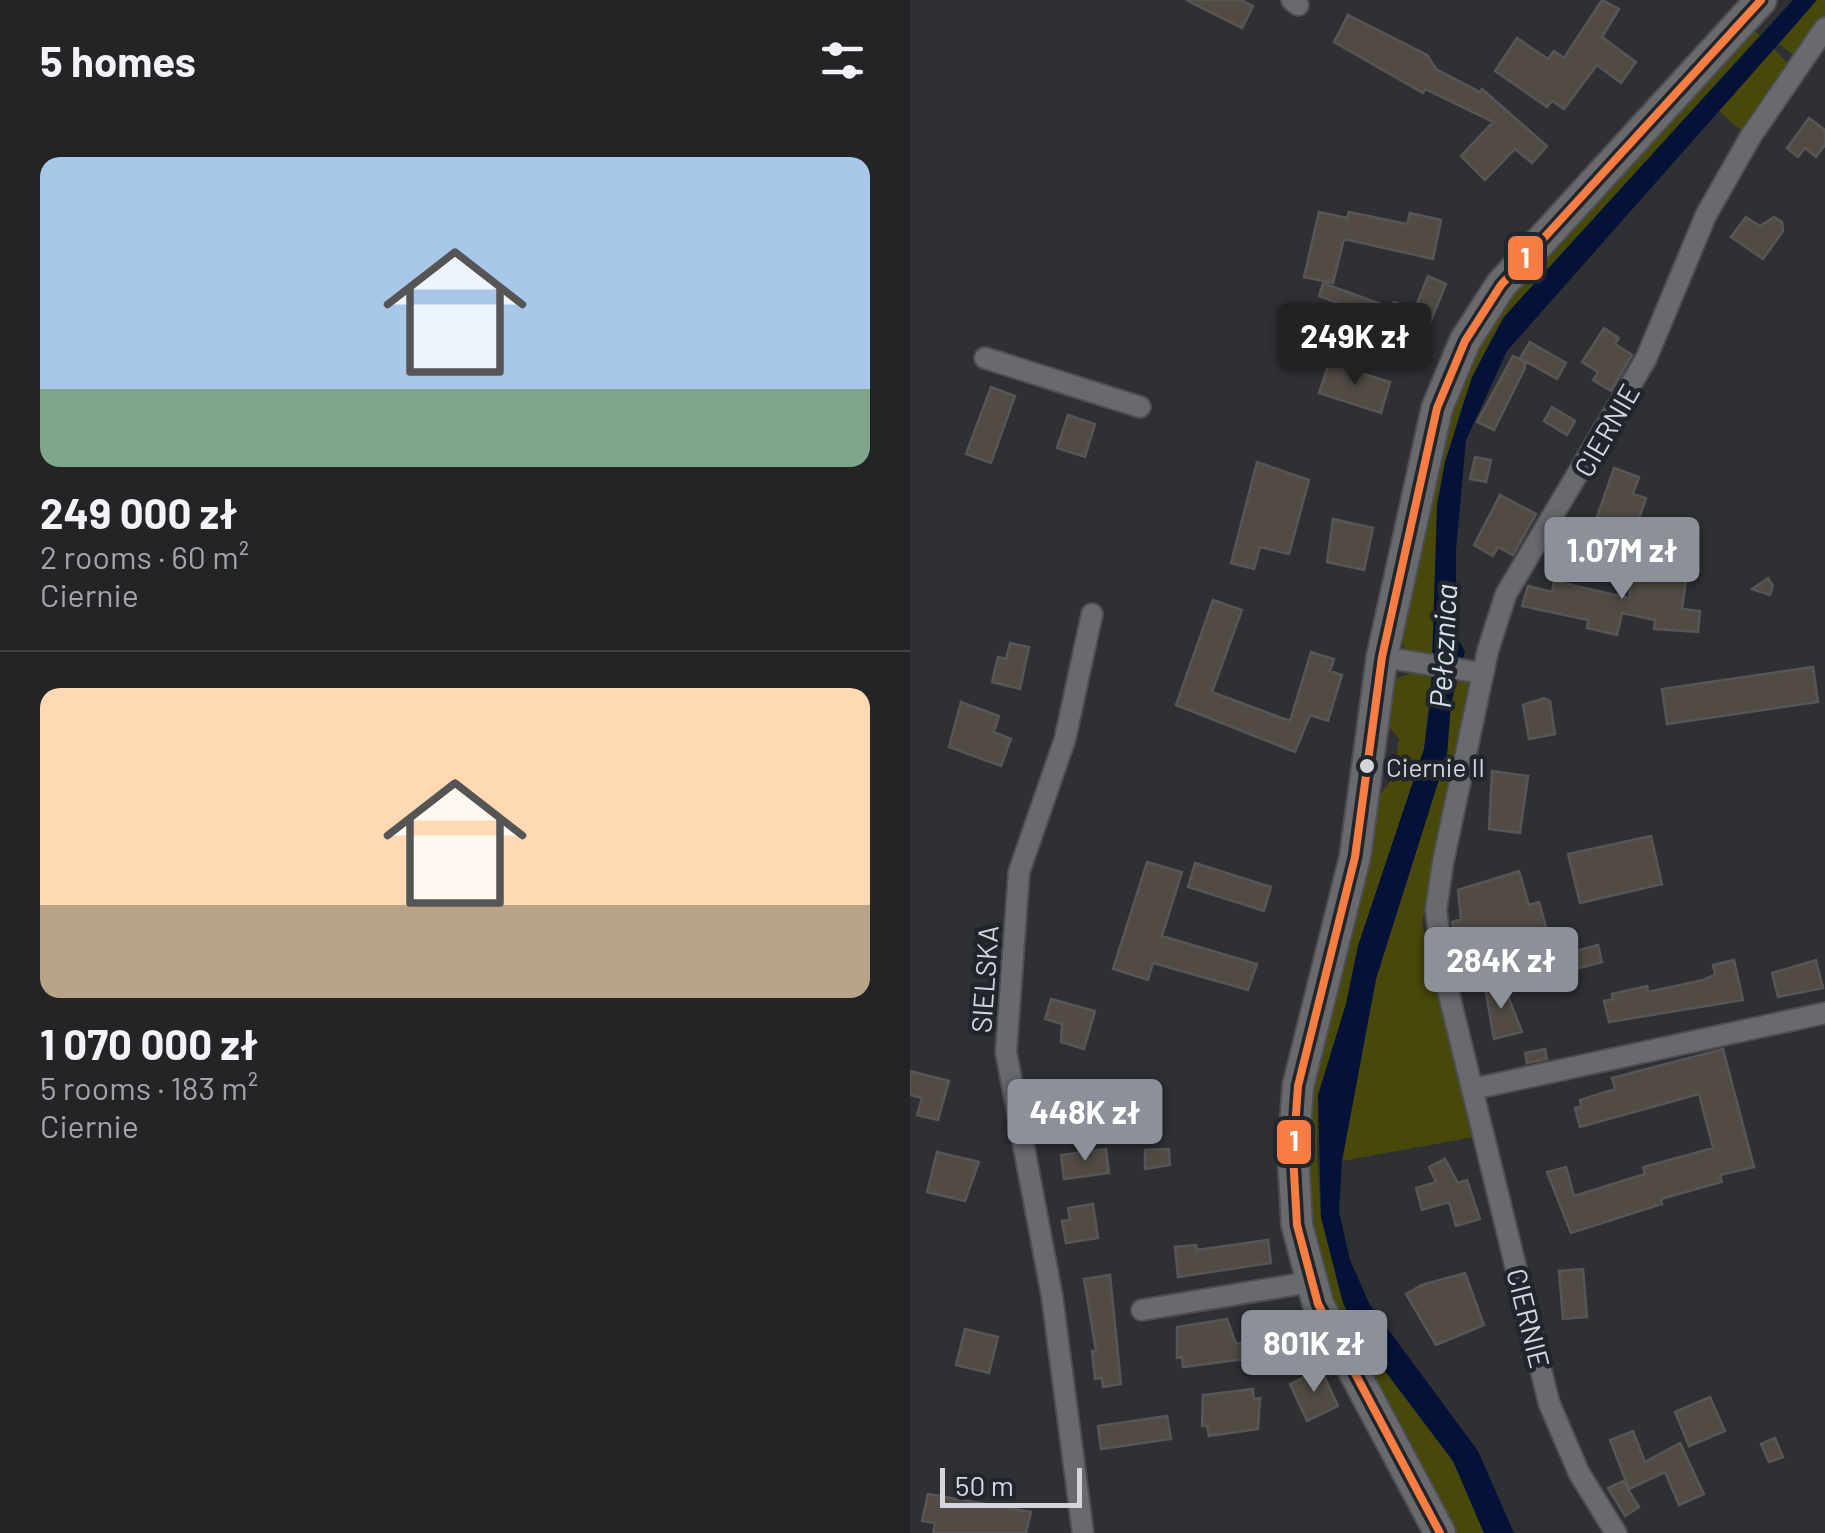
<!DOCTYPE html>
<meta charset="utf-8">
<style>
:root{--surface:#222426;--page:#2e3032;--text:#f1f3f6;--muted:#a2a4a7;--line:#3f4143;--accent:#8c9099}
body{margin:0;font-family:Barlow,sans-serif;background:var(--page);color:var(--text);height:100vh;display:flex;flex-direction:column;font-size:38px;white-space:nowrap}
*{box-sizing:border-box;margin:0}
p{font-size:32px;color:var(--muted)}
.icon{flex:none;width:55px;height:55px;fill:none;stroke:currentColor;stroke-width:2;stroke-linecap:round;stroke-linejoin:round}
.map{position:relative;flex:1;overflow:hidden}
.side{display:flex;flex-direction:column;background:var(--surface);width:910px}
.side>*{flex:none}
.scale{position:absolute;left:30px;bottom:25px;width:142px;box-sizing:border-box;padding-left:10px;border:5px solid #d4d6db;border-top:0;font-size:28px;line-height:35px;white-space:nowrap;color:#d4d6db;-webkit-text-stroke:8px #21252c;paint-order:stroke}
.price{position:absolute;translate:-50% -85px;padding:0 22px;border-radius:10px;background:var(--accent);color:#fff;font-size:32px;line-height:65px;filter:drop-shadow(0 2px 5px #0008)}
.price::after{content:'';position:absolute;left:50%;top:60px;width:30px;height:22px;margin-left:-15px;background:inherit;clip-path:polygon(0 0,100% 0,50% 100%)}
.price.active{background:#222;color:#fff}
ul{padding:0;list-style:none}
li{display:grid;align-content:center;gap:20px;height:530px;padding:0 40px}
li+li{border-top:2px solid var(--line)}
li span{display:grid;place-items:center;height:310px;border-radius:20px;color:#555}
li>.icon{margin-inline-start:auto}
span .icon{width:180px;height:180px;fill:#fffc;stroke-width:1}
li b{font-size:42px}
h2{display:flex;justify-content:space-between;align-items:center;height:120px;padding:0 40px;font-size:42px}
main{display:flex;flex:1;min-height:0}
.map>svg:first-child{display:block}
.green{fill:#474809}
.water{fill:#041239}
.building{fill:#514b44;stroke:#575656;stroke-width:2.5}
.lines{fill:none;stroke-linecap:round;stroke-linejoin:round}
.street-casing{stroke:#4c4e51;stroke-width:24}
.secondary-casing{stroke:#4c4e51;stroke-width:34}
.street{stroke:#696a6d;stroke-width:20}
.secondary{stroke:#696a6d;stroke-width:30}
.bus-1-casing{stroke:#21252c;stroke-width:15}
.bus-1{stroke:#f77d43;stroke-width:8}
.bus-dot{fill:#d4d6db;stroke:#21252c;stroke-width:4}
.labels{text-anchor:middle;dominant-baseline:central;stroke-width:9;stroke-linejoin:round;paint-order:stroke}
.bus-label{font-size:26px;fill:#d4d6db;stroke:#21252c;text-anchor:start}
.street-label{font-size:28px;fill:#d4d6db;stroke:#21252c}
.water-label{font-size:30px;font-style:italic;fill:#d6e0ef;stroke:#21252c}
.line-badge{stroke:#21252c;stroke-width:4}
.badge-label{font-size:28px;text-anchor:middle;font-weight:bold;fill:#fff}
</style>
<main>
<section class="side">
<h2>5 homes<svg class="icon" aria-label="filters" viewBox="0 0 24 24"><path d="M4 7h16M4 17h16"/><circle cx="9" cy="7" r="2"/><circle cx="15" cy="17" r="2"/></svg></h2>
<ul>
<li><span style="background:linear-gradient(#a9c7e8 75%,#7fa58c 0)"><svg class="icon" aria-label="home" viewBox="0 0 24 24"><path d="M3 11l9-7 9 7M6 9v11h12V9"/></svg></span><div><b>249 000 zł</b><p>2 rooms · 60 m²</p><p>Ciernie</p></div></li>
<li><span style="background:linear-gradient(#ffd9b3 70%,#b9a48a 0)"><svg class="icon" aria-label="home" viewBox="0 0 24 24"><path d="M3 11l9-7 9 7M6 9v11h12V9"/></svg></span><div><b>1 070 000 zł</b><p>5 rooms · 183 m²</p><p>Ciernie</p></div></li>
</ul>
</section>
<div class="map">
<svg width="915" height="1533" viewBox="0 0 915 1533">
<rect width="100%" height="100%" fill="#2e3033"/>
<path class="green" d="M907 0H915V19L887 58 869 44Z
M838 26 850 35 594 317C525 430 527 531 523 657L497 651 488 639C505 550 514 454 553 372 604 268 713 169 794 86L792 74Z
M864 49 879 65 835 134 809 111Z
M505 671 522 673 514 749 448 946 436 1004 408 1095 407 1153 411 1217 433 1303 454 1343 543 1461 574 1533H540L403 1261 392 1123 460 807 483 778 489 739 475 722 484 680Z
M548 677 559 684V701L512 923 564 1137 432 1161 466 978 537 754 541 703Z"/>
<path class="water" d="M883 0H907L597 351 556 440 546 550V635L555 652 541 703 537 754 466 979 432 1161 429 1212 440 1260 460 1305 568 1451 604 1533H574L543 1461 454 1343 433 1303 411 1217 408 1095 436 1004 448 946 514 749 521 696 527 505 535 462 562 377 594 317Z"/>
<path class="building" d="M276 0H331L343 6 332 28Z
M692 0 709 9 692 37 726 62 711 83 687 65 654 109 642 101 637 107 585 71 607 38 638 59 644 51 654 58Z
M438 15 517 55 526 69 570 92 572 89 637 146 622 163 605 149 575 180 551 156 583 122 515 89 513 93 424 42Z
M899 118 915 130V145L906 157 895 148 888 157 877 148Z
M409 212 437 218 439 212 497 224 500 213 531 220 523 259 434 239 423 283 394 277Z
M836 217 850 226 864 217 872 222 873 231 853 259 821 237Z
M518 276 536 284 504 362 483 353 493 327 409 296 413 283 482 308 484 302 505 309Z
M694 328 709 338 705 344 722 355 701 391 683 380 688 372 672 362Z
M620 342 656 363 647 379 610 358Z
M603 356 615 362V368L584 430 567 422Z
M419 363 480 382 471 413 409 393Z
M81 387 105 396 81 463 56 454Z
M642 407 665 421 657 435 634 421Z
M158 415 185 424 175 457 147 448Z
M565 457 581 460 576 482 560 479Z
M347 462 399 480 379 554 350 547 344 569 321 563Z
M704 468 729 477 723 494 736 498 728 522 722 520 720 528 687 517Z
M590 495 626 514 603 555 588 547 583 556 564 545Z
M423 519 463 528 454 570 417 562Z
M724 566 777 573 772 609 790 611 788 632 744 629 745 620 712 613 707 635 677 628 678 620 612 606 618 586 642 592 644 581 719 598Z
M858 578 863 586 860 595 842 589Z
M303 600 332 610 302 692 380 721 401 652 424 659 420 671 432 675 418 721 400 715 385 752 266 705Z
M100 643 119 647 110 689 82 682 88 657 96 659Z
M903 667 908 702 757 724 752 689Z
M634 698 640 701 645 734 619 739 613 705Z
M51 702 89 716 84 732 101 739 91 766 39 747Z
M582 771 618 776 610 833 579 829Z
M741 836 752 884 670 903 658 854Z
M237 862 272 872 252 936 347 964 338 990 243 963 238 980 203 969Z
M285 863 361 887 354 911 278 887Z
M609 871 619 905 629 902 641 945 613 953 607 930 569 940 570 946 550 952 542 922 551 919 548 890Z
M688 945 692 962 650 973 646 956Z
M824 960 833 1000 699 1022 694 1001 703 999 702 994 737 986 738 992 793 980 805 975 803 965Z
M906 960 913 988 868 997 862 973Z
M593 983 612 1032 584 1039 575 987Z
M141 999 185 1011 174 1049 151 1042 152 1024 135 1019Z
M635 1049 637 1059 617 1063 615 1053Z
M813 1049 844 1167 810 1175 812 1182 751 1199 752 1204 661 1233 637 1172 656 1167 664 1196 735 1174 733 1167 803 1148 789 1094 670 1127 665 1108 671 1106 670 1100 705 1089 702 1078Z
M0 1071 39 1081 28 1120 7 1115 12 1098 0 1095Z
M196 1149 199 1173 154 1179 151 1155Z
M259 1149 260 1165 235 1169V1150Z
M27 1152 69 1162 55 1201 17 1192Z
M535 1159 548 1183 557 1180 570 1219 546 1226 539 1202 512 1210 506 1188 526 1182 519 1167Z
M183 1204 188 1238 156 1243 152 1221 160 1220 158 1208Z
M358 1240 361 1263 268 1277 265 1247 286 1245 287 1250Z
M673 1269 677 1317 653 1319 649 1271Z
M555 1273 574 1325 526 1345 496 1294 512 1285Z
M200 1275 211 1384 193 1387 192 1378 185 1379 182 1351H186L174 1279Z
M317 1319 326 1344 398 1325 403 1343 350 1357 273 1367 272 1357 267 1358V1327Z
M55 1329 88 1337 79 1373 46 1365Z
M411 1369 428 1406 397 1421 380 1384Z
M343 1389 344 1399 350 1398 348 1429 299 1436 297 1426H292L293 1395Z
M800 1397 815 1431 779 1446 765 1412Z
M257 1416 261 1439 191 1449 188 1426Z
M723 1431 735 1462 770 1443 794 1494 769 1505 755 1472 719 1489 700 1440Z
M865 1438 873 1457 859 1462 851 1444Z
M713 1481 729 1507 715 1516 698 1488Z
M18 1494 121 1512 116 1533H23L25 1523 12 1521Z"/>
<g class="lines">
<g class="street-casing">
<path id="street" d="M382 0 388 5
M75 358 230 407
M472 657 572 673
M563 1089 915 1013
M232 1310 401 1282
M173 1533 142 1296 96 1052 109 872 155 739 182 614
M706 1533 669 1473 639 1403 535 978 526 910 533 862 578 650 596 594 736 359 796 215 841 136 915 28"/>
</g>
<g class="secondary-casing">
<path id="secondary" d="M530 1533 408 1304 387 1225 383 1155 388 1086 445 857 472 657 527 408 555 341 591 285 851 0"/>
</g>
<use href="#street" class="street"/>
<use href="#secondary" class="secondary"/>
<g class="bus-1-casing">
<path id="bus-1" d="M530 1533 408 1304 387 1225 383 1155 388 1086 445 857 472 657 527 408 555 341 591 285 851 0"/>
</g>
<use href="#bus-1" class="bus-1"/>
</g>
<circle class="bus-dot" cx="457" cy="766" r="9"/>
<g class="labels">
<g class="bus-label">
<text x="476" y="766">Ciernie II</text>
</g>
<g class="street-label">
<text transform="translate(696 430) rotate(-60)">CIERNIE</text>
<text transform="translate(74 979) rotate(-86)">SIELSKA</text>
<text transform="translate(619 1318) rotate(76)">CIERNIE</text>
</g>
<g class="water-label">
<text transform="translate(532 646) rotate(-87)">Pełcznica</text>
</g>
</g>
<g class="line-badge">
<rect x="596" y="234" width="39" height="48" rx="10" fill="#f77d43"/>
<rect x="365" y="1118" width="38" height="48" rx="10" fill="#f77d43"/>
</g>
<g class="badge-label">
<text x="615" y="268">1</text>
<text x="384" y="1151">1</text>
</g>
</svg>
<div class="scale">50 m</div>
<b class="price active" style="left:445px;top:388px">249K zł</b>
<b class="price" style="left:712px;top:602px">1.07M zł</b>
<b class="price" style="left:591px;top:1012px">284K zł</b>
<b class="price" style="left:175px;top:1164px">448K zł</b>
<b class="price" style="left:404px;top:1395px">801K zł</b>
</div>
</main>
